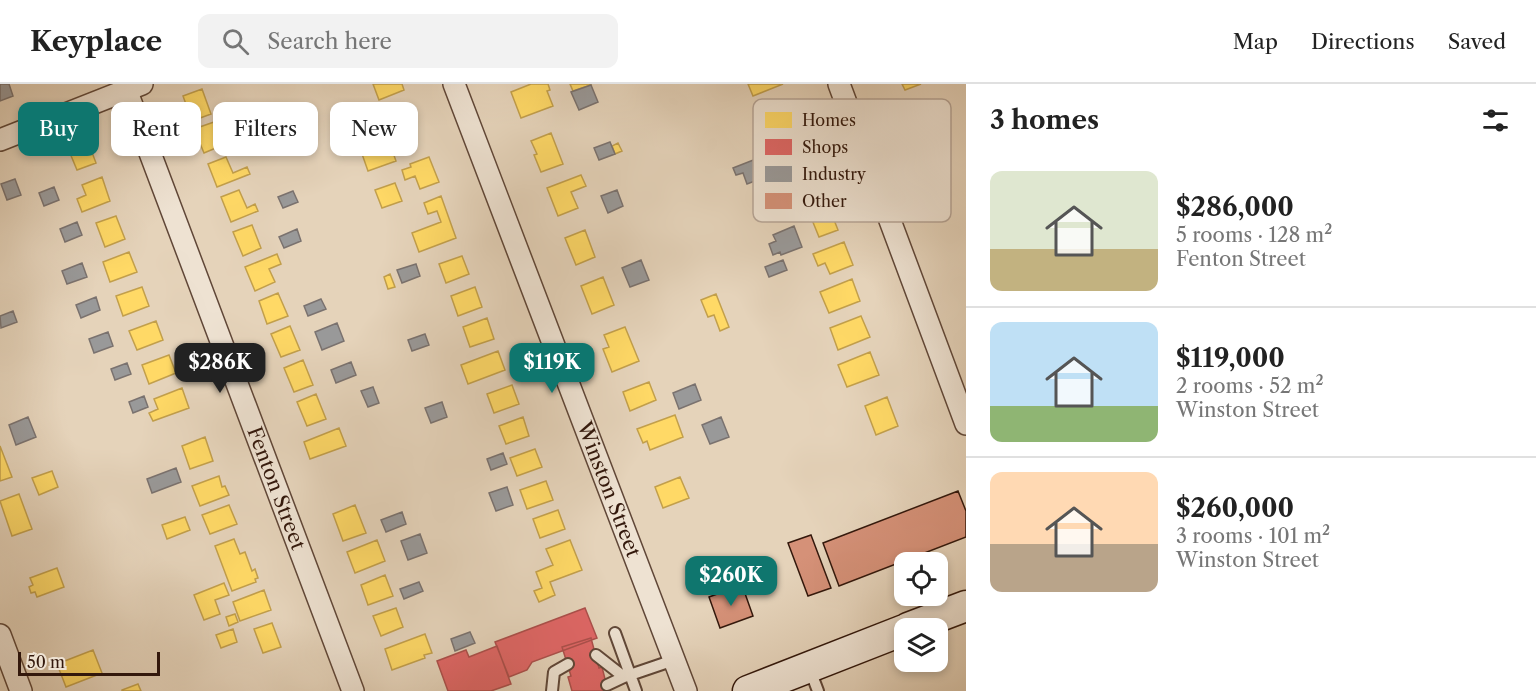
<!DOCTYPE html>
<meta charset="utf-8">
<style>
:root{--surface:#fff;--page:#f2f2f2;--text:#222;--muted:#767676;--line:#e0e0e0;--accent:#0f766e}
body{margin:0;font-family:"Libre Caslon Text",serif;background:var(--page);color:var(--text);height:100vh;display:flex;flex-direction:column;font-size:22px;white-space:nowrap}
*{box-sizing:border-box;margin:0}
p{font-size:20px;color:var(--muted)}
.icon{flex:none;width:33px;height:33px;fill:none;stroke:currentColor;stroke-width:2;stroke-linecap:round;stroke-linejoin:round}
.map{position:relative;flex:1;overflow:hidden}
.panel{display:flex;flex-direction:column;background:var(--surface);width:570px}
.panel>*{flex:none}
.top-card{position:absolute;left:18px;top:18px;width:570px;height:54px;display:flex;gap:12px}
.tools{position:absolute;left:894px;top:468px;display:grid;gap:12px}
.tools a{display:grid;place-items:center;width:54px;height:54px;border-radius:12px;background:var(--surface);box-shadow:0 3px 9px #0003;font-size:30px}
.scale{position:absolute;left:18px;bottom:15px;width:142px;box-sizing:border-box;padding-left:6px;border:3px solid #33180c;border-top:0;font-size:16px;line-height:21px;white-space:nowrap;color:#33180c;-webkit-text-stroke:4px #eee2d2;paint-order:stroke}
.price{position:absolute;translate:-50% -51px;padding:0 14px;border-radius:12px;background:var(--accent);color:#fff;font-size:20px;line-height:39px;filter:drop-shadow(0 2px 3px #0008)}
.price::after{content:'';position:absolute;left:50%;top:36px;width:18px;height:14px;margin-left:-9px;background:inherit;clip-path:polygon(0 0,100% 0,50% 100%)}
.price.active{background:#222;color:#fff}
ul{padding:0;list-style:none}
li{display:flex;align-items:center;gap:18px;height:150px;padding:0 24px}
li+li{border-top:2px solid var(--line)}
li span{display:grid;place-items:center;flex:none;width:168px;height:120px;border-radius:12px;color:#555}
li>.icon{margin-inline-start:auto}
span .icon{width:72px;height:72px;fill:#fffc;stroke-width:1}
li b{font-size:26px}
h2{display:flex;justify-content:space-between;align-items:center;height:72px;padding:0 24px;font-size:26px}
.chip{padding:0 21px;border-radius:12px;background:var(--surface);box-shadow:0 3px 9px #0003;font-size:21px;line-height:54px}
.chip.active{background:var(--accent);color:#fff}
header{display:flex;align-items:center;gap:36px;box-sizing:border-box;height:84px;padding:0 30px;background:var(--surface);border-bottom:2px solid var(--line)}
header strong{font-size:28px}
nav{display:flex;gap:33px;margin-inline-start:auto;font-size:21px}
.search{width:420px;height:54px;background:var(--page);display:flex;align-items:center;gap:15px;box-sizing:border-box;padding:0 21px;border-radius:12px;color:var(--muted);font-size:22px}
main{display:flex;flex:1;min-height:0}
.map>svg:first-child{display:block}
.homes{fill:#ffd966;stroke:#c29f4b;stroke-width:1.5}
.shops{fill:#e06666;stroke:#ac4f4b;stroke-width:1.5}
.industry{fill:#999;stroke:#7a726f;stroke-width:1.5}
.building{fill:#d59178;stroke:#33180c;stroke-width:1.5}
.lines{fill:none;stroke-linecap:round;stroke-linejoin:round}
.service-casing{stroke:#604738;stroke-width:14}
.minor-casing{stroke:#604738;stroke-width:24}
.secondary-casing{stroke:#33180c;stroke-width:33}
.service{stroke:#eee2d2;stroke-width:10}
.minor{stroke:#eee2d2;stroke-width:21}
.secondary{stroke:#eee2d2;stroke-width:30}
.labels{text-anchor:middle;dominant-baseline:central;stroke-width:6;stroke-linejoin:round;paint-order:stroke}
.street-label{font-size:20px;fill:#33180c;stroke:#eee2d2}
.key{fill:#eee2d2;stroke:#b6a597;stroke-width:1.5}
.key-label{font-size:16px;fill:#33180c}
</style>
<header>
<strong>Keyplace</strong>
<div class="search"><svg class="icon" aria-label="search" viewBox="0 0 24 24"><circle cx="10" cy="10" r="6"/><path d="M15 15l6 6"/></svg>Search here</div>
<nav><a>Map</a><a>Directions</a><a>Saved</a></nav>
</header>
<main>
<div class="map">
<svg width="966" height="607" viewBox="0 0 966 607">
<rect width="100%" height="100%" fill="#e5d3ba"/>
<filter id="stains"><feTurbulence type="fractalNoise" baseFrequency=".00333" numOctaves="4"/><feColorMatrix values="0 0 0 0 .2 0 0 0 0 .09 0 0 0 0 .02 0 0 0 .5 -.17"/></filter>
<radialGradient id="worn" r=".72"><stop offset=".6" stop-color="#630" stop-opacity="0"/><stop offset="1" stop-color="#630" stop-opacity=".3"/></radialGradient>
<path class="homes" d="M373 0H402L404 6 379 16Z
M531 0H548L550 6 547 7 553 22 521 34 511 8Z
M570 0H590L591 1 573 7Z
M748 0H783L753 12Z
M902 0H921L905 6Z
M202 5 211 30 192 37 183 12Z
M410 22 417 41 391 51 389 44 381 47 377 38 385 35 384 32Z
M214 38 223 61 204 69 194 45Z
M551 49 563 80 541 88 534 71 537 70 531 57Z
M87 55 96 79 77 86 67 62Z
M618 59 622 67 615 70 612 62Z
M390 60 396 77 368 87 362 70Z
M226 73 233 89 247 83 250 90 217 103 208 80Z
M429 73 439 98 420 105 415 92 405 96 402 86 411 83 410 80Z
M581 91 586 102 571 108 578 124 558 132 547 104Z
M102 93 110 117 82 128 77 115 86 111 82 101Z
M395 99 402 117 382 124 375 106Z
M239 106 247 124 255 120 258 127 231 138 221 113Z
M441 112 456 154 419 168 412 149 441 138 437 127 428 130 424 119Z
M827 118 838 146 819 153 808 126Z
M116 132 125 155 105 163 96 139Z
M252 141 261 164 243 172 233 148Z
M585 146 595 173 576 181 565 154Z
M844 158 853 181 830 190 825 179 818 182 813 170Z
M129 168 137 188 110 198 103 178Z
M277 170 281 180 269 185 275 198 255 207 245 183Z
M462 172 469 190 446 199 439 180Z
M390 190 395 203 388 205 384 193Z
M603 193 614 221 592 230 581 202Z
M852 195 860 217 829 229 820 208Z
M142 203 149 222 123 232 116 212Z
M475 203 482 223 458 232 451 212Z
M278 209 288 232 267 240 259 217Z
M716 210 729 243 720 247 714 231 708 233 701 216Z
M861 232 870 253 838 266 830 244Z
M487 234 494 255 470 263 463 243Z
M156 237 163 256 137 266 129 247Z
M290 242 300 266 281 273 271 250Z
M625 243 639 277 612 288 603 265 609 263 604 251Z
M498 267 505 286 468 300 461 281Z
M870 268 879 291 847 303 838 281Z
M169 271 176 289 149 300 142 281Z
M303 276 313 301 294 308 284 284Z
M649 298 656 316 630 327 623 308Z
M512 301 519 320 494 329 487 310Z
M182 304 189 324 153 337 149 329 158 325 154 315Z
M316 310 326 335 307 342 297 318Z
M887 313 898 342 876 351 865 322Z
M675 331 683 353 650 366 647 357 643 359 637 345Z
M523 333 529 352 506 360 499 342Z
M339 344 346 362 310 375 304 358Z
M205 353 213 377 190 385 182 362Z
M0 362 12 393 0 397Z
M535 365 542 383 517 392 510 374Z
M52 387 58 403 39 411 32 394Z
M219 392 222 403 225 402 229 411 200 422 192 402Z
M680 393 689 414 663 424 655 403Z
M546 397 553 416 527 425 520 406Z
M19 410 32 445 12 452 0 417Z
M229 421 237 440 210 450 202 431Z
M355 421 366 449 343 457 333 430Z
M558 426 565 445 540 454 533 435Z
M185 433 190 446 167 455 162 441Z
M234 455 240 470 245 468 252 487 255 485 258 494 255 495 256 498 232 507 215 462Z
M377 456 385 477 355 489 347 468Z
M570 456 582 486 550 498 555 511 539 518 534 507 542 504 536 488 553 481 546 465Z
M57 484 64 503 37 513 35 508 31 509 29 503 33 501 30 494Z
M385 491 393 512 368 521 361 501Z
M224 499 229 511 215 516 220 530 204 536 194 511Z
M264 506 271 526 240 537 233 518Z
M396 524 403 543 381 552 373 532Z
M235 530 238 538 229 542 226 533Z
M272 539 281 563 263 569 254 545Z
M233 545 237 558 221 564 216 551Z
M425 550 432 569 424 571 425 574 392 586 385 565Z
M93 566 102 589 66 603 57 580Z
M138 600 141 607H122V606Z"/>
<path class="shops" d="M585 524 597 554 532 578 527 586 509 593 495 558Z
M591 554 599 584 602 583 608 607H572L568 593 571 592 562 563Z
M497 562 511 600 491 607H448L437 577 466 566 469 573Z"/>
<path class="industry" d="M0 0H9L13 12 0 17Z
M591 1 598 18 579 26 571 8Z
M610 58 615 70 599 76 594 64Z
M761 73 768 92 747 100 743 89 736 91 733 84Z
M15 95 21 111 7 116 1 100Z
M54 103 59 116 44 122 39 109Z
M617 106 623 122 608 129 601 112Z
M293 107 298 118 283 124 278 113Z
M77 138 82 151 65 158 60 145Z
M794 142 802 163 781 171 780 168 773 171 769 160 776 157 773 151Z
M297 145 301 157 284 164 279 153Z
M641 176 649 196 630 203 622 184Z
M783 176 787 186 769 193 765 183Z
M82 179 87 193 67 200 62 187Z
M416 180 420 192 402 199 397 186Z
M96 213 100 226 81 234 76 221Z
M321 215 326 225 308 232 304 222Z
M13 227 17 238 1 244 0 232Z
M337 239 344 257 322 266 315 248Z
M108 248 113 262 94 269 89 255Z
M425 250 429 261 412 267 408 256Z
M351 278 356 291 336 299 331 286Z
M127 279 131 290 115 296 111 285Z
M695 300 701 316 679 325 673 309Z
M373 303 379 319 368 323 361 307Z
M144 312 148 323 133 329 129 318Z
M442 318 447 333 431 339 425 324Z
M28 333 36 353 16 361 9 341Z
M721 333 729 353 710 360 702 341Z
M503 369 507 380 491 386 487 375Z
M176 384 181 398 152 409 147 395Z
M507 403 513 421 496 427 489 409Z
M402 428 406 440 386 448 381 436Z
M420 450 427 469 408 476 401 457Z
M419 498 423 507 404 515 400 505Z
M470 548 475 559 455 567 451 555Z"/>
<path class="building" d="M958 407 966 427V453L839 502 823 459Z
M811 451 831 504 808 512 788 459Z
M742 501 753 532 720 544 709 513Z"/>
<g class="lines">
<g class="service-casing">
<path id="service" d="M615 549 636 607
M596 571 624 593
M810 586 818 607
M607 601 624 593 674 576
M552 607 554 588 568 580"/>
</g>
<g class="minor-casing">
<g id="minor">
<path id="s1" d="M124 0 353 607"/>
<path id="s2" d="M454 0 686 607"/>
<path d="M839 0 966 340"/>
<path d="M0 56 142 0"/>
<path d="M0 551 21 607"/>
</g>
</g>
<g class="secondary-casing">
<path id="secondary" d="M908 544 966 522
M748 607 904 546"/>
</g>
<use href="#service" class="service"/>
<use href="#minor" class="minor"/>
<use href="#secondary" class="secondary"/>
</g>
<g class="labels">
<g class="street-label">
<text stroke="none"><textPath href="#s2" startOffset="434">Winston Street</textPath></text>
<text stroke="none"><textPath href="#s1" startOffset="432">Fenton Street</textPath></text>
</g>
</g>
<rect x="753" y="15" width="198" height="123" rx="9" class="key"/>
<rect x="765" y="28" width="27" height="16" fill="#ffd966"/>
<rect x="765" y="55" width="27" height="16" fill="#e06666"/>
<rect x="765" y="82" width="27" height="16" fill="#999"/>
<rect x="765" y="109" width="27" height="16" fill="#d59178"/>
<g class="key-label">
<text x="802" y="42">Homes</text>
<text x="802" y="69">Shops</text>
<text x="802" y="96">Industry</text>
<text x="802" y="123">Other</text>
</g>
<rect width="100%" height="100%" filter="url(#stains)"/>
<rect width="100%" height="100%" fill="url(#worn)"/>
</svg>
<div class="tools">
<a><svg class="icon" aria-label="locate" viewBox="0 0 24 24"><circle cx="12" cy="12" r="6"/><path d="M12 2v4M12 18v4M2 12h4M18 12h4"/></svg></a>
<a><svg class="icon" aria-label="layers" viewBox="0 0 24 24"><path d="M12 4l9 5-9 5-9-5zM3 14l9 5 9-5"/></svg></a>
</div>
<div class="scale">50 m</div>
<b class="price active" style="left:220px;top:310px">$286K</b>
<b class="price" style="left:552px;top:310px">$119K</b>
<b class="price" style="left:731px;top:523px">$260K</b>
<div class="top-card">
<a class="chip active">Buy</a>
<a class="chip">Rent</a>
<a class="chip">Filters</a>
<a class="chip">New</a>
</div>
</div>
<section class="panel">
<h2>3 homes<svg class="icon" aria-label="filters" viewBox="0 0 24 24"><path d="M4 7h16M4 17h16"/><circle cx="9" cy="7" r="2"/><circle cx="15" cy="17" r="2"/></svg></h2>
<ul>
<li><span style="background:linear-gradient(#dfe7d0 65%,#c2b280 0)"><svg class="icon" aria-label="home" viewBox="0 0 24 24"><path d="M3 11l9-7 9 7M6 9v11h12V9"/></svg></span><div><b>$286,000</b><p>5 rooms · 128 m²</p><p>Fenton Street</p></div></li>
<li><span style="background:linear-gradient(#bfe0f5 70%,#8fb573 0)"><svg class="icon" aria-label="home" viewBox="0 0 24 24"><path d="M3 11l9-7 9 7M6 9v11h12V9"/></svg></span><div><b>$119,000</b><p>2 rooms · 52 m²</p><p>Winston Street</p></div></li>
<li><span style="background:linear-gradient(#ffd9b3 60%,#b9a48a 0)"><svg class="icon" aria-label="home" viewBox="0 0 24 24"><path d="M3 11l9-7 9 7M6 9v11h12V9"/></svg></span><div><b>$260,000</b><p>3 rooms · 101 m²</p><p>Winston Street</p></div></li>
</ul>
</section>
</main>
